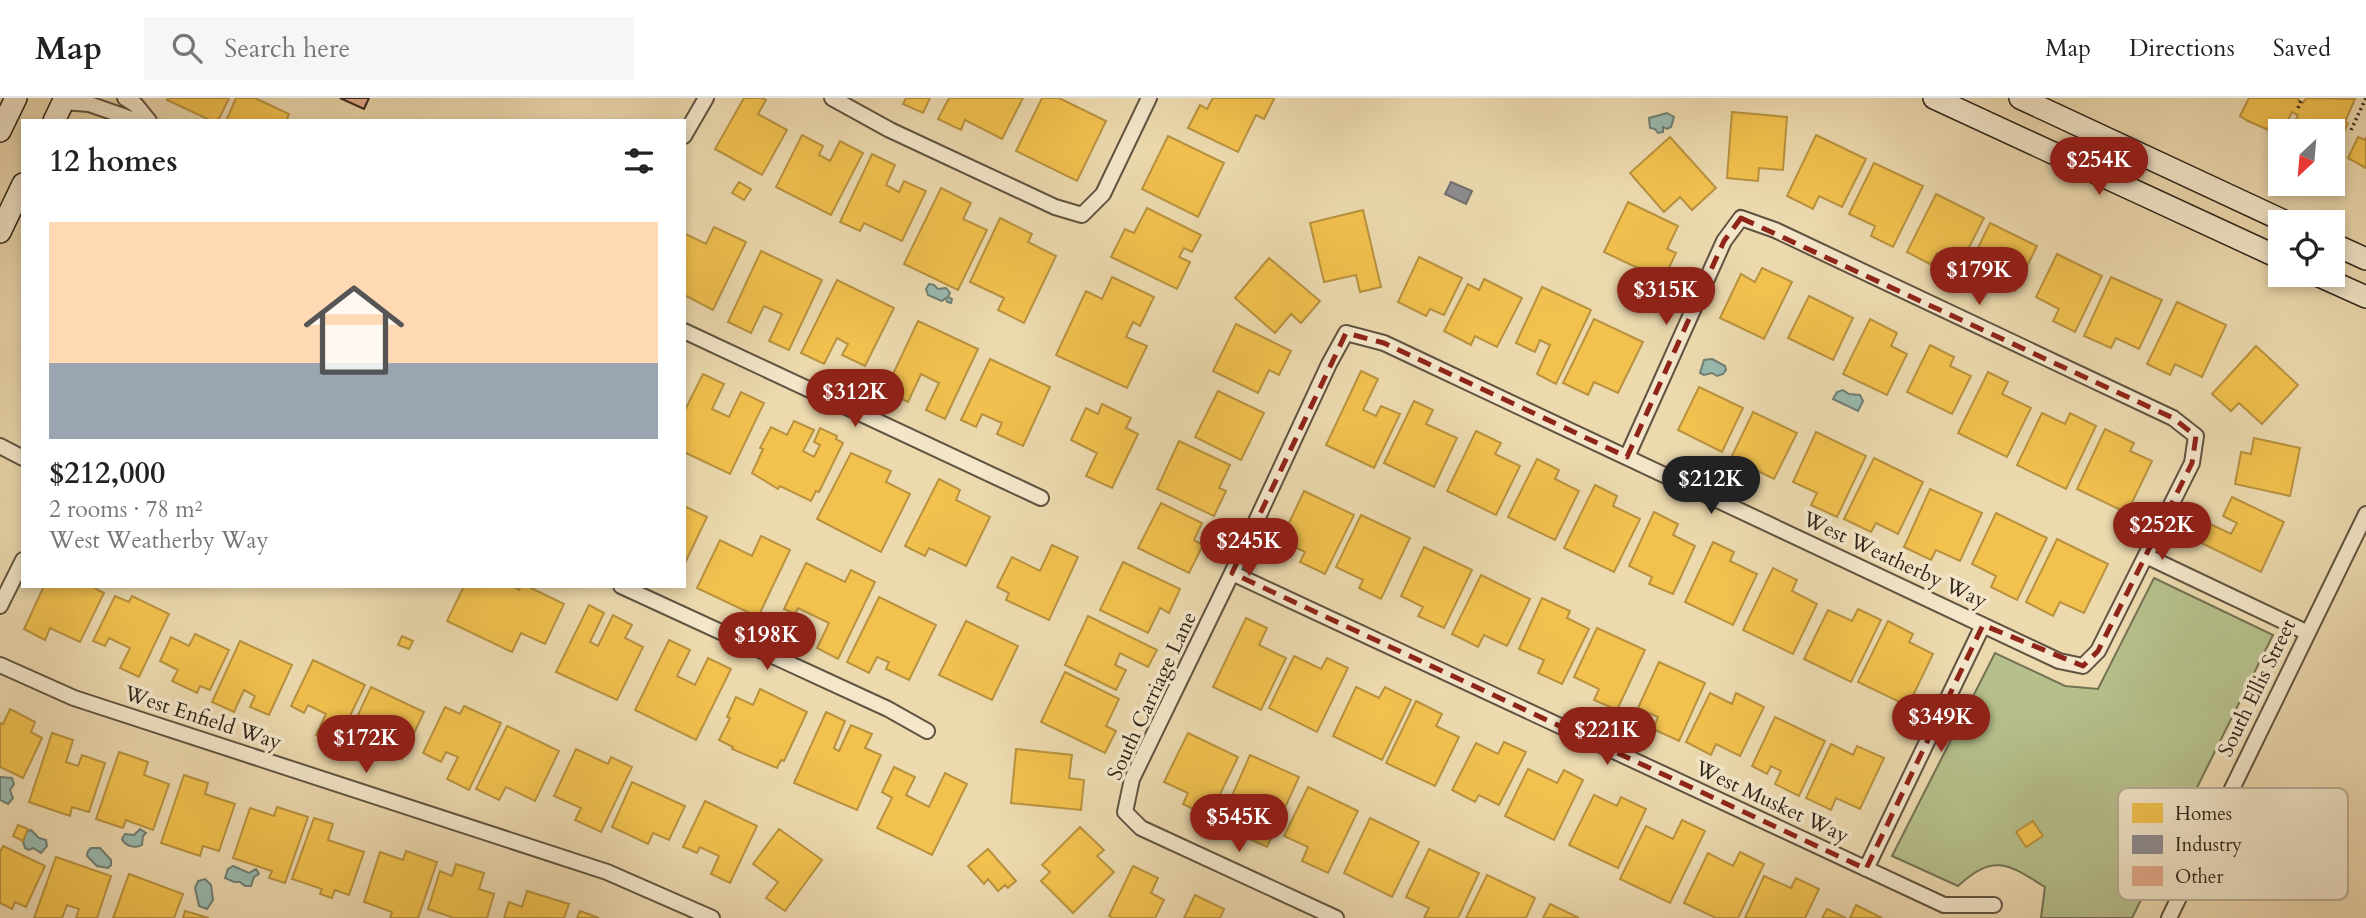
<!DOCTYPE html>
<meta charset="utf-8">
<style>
:root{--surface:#fff;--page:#f6f6f6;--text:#222;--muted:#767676;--line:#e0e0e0;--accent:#8f2418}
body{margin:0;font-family:Cardo,serif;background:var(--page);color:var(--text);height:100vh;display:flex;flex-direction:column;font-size:26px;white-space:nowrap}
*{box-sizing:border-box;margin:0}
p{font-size:23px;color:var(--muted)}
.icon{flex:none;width:38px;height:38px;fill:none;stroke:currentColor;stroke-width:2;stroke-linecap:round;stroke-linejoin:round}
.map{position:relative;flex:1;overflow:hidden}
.side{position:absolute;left:21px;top:21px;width:665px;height:469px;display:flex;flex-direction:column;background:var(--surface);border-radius:0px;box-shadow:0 4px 10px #0003}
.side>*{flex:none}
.needle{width:46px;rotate:206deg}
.controls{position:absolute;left:2268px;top:21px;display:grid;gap:14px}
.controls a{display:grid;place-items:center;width:77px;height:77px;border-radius:0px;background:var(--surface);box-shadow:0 4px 10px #0003;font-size:35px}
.price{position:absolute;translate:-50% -60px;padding:0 16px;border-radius:24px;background:var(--accent);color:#fff;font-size:23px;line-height:46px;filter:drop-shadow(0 2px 4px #0008)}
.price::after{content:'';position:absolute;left:50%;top:42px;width:21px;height:16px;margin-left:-10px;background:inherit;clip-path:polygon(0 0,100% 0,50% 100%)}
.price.active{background:#222;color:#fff}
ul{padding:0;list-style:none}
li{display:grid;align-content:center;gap:14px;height:371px;padding:0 28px}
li+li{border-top:2px solid var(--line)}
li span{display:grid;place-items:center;height:217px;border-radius:0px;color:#555}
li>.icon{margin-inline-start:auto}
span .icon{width:126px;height:126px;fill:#fffc;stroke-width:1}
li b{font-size:30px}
h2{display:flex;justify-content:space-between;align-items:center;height:84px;padding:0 28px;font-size:30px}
header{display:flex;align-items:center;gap:42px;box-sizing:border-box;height:98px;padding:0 35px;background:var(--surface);border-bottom:2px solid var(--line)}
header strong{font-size:33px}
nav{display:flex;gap:38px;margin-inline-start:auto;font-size:24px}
.search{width:490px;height:63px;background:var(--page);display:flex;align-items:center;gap:18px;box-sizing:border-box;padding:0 24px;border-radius:0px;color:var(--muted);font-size:26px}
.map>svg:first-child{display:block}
.green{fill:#b6c08c;stroke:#747354;stroke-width:2}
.water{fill:#99baaf;stroke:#6f7f74;stroke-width:2}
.homes{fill:#f2c14e;stroke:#b8923f;stroke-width:2}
.industry{fill:#8d8d92;stroke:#716e6e;stroke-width:2}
.building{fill:#e5ab8c;stroke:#31261b;stroke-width:2}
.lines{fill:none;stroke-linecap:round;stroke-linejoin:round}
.minor-casing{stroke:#605340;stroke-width:18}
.secondary-casing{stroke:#31261b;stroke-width:24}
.path{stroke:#31261b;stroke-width:3.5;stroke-dasharray:2 3.5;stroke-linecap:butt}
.minor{stroke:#f3e6ca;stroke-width:14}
.secondary{stroke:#f3e6ca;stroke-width:21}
.marked{fill:none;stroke:#8f2418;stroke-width:5;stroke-dasharray:14 9;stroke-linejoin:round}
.labels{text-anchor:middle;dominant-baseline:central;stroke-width:7;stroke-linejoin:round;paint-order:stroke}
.street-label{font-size:21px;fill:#31261b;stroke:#f3e6ca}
.key{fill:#f3e6ca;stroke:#b9ac96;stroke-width:2}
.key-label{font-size:19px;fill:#31261b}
</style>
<header>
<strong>Map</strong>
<div class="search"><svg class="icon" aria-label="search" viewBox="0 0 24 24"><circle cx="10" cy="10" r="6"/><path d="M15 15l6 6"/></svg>Search here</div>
<nav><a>Map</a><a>Directions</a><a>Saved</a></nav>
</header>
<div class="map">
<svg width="2366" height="820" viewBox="0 0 2366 820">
<rect width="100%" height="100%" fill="#ecd9ae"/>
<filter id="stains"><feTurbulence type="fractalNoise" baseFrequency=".00286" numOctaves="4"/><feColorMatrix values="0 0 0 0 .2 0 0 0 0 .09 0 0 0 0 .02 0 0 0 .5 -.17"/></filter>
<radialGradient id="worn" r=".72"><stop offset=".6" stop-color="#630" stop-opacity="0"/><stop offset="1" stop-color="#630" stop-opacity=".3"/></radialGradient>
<path class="green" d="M2154 480 2273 537 2132 820H2041L2045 789C2008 766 1994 755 1958 788L1892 758 1995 555 2065 588 2098 591Z"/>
<path class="water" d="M1667 15 1674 19 1671 29 1667 31 1663 29V34L1658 35 1655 31 1650 30 1649 20Z
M929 186 934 187 938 191 946 190 950 195 948 199 952 201 951 205 947 204 946 200 942 203 928 197 926 191Z
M1712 261 1725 268 1726 272 1723 276 1717 278 1712 275 1704 277 1700 275 1704 262Z
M1843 292 1849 296 1860 297 1863 303 1858 313 1833 301 1837 294Z
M0 679 12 680 14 686 10 692 13 700 8 706 0 702Z
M140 731 146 735 143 738 142 747C135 751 125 748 122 741L125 736 134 737Z
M31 732 39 740 46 742 47 748 41 755 33 750 29 752 25 750 23 743 27 733Z
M91 750H100L111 762V767L108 770 97 768 87 758 88 753Z
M233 768 249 775 256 771 259 776 254 779 251 788H245L240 784H234L225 780 228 771Z
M205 781 211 787 213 802 207 811 199 808 195 790 198 783Z"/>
<path class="homes" d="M168 0H229L218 23H212L167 2Z
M236 0H255L289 16 286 23H226Z
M744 0H762L766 2 758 16 787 32 762 77 715 51Z
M906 0H930L923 15 903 6Z
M949 0H1023L1002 41 965 22 961 32 938 21Z
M1042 0H1059L1106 23 1077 83 1016 53Z
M1213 0H1272L1274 1 1264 21 1256 17 1238 54 1188 30 1200 7 1207 11Z
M2249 0H2299L2298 2 2303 5 2306 0 2355 1 2345 24 2348 25 2342 38 2339 36 2333 50V33H2290L2298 17 2292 14 2283 33H2280V37L2248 23 2240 18Z
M1732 14 1787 19 1783 72 1759 70 1758 83 1727 80Z
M802 37 823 48 819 57 830 63 840 43 863 55 831 117 776 89Z
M1816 37 1866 61 1842 109 1819 98 1813 111 1787 98Z
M1168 38 1224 65 1198 119 1142 91Z
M1670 39 1716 90 1692 112 1680 99 1664 114 1630 75Z
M2358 39 2365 42 2366 39V70L2348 60Z
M872 56 895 67 886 87 899 94 904 83 926 93 902 143 864 125 860 133 840 124Z
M1874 65 1923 88 1893 149 1871 138 1875 128 1849 116Z
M739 84 751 91 744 102 732 95Z
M941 90 971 105 963 121 987 132 958 192 904 166Z
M1936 96 1984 120 1960 167 1937 155 1932 167 1907 154Z
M1628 104 1678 128 1667 151 1676 155 1663 182 1604 154Z
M1147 110 1201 137 1192 154 1184 150 1179 159 1190 164 1177 191 1111 159 1125 131 1134 135Z
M1363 112 1381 189 1360 194 1356 177 1324 184 1310 125Z
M1000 120 1032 136 1028 144 1056 158 1024 225 998 212 1004 200 970 184Z
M1990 125 2037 148 2015 193 1994 182 1988 194 1963 181Z
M714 129 746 144 713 212 684 197V135L706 146Z
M761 153 822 182 789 252 769 243 782 216 764 208 751 235 728 224Z
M2057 156 2102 178 2075 234 2053 223 2059 211 2036 199Z
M1419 159 1462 180 1444 217 1430 211 1426 218 1398 204Z
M1269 160 1320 203 1301 225 1291 216 1275 235 1235 200Z
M1762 170 1792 184 1764 241 1720 220 1741 176 1755 184Z
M1112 179 1154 199 1140 228 1133 224 1126 239 1147 248 1127 290 1056 257 1086 193 1102 201Z
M2111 179 2162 202 2139 251 2116 240 2111 250 2084 238Z
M1484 181 1522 200 1497 249 1475 238 1471 247 1444 233 1468 186 1479 192Z
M837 182 894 210 865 268 842 257 848 246 837 240 824 266 801 255Z
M1542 189 1591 212 1556 286 1537 276 1550 247 1540 242 1535 254 1516 245Z
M1809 198 1853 220 1833 262 1788 240Z
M2177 204 2226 227 2202 279 2175 266 2170 277 2147 266Z
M1594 221 1643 244 1618 295 1594 284 1588 297 1563 285Z
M1870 221 1897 235 1891 248 1907 256 1887 297 1843 276Z
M918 223 978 251 945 321 926 312 939 285 921 276 908 304 885 293Z
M1236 226 1291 253 1279 277 1269 272 1258 295 1213 273Z
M1930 247 1954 259 1950 268 1971 278 1952 316 1907 294Z
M2256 248 2298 287 2262 326 2239 305 2231 313 2212 296Z
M990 261 1050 289 1023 348 997 336 1002 325 982 316 976 329 961 322Z
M1361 273 1378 281 1363 312 1376 318 1381 308 1400 316 1374 370 1326 347Z
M1988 274 2008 284 2002 296 2031 310 2007 359 1958 335Z
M703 276 724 286 712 311 729 319 741 294 764 305 730 376 684 354V314Z
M1699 289 1743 310 1722 354 1678 332Z
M1218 293 1264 315 1241 362 1195 339Z
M1414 303 1433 312 1426 326 1457 340 1434 389 1384 365Z
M1102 306 1131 320 1126 330 1138 336 1112 390 1086 378 1097 355 1071 342 1086 310 1098 316Z
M1753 314 1797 335 1774 381 1731 360Z
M2042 315 2065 326 2070 315 2096 328 2066 391 2017 367Z
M794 323 814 332 803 353 814 359 820 347 814 344 820 330 837 338 836 341 843 345 819 394 816 393 811 403 780 388 778 391 752 375 763 351 760 350 771 329 787 337Z
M2105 331 2134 345 2130 353 2152 363 2127 415 2077 391Z
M1476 333 1501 345 1495 356 1520 368 1496 417 1447 393Z
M1816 334 1866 358 1837 419 1811 407 1817 395 1793 384Z
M2254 340 2300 350 2290 398 2235 386 2241 354 2251 356Z
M1179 343 1230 367 1219 390 1226 393 1214 418 1157 391Z
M851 355 891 373 886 384 910 396 881 454 817 421Z
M1874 360 1923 384 1898 436 1876 425 1871 434 1844 421Z
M1537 361 1559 372 1555 381 1579 393 1555 442 1508 419Z
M939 381 960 392 956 402 990 419 966 468 929 450 925 458 905 448Z
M1595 387 1617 398 1613 408 1640 421 1614 474 1564 450Z
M1930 391 1982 415 1960 463 1936 452 1931 462 1904 449Z
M1304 393 1354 417 1325 476 1300 464 1305 454 1281 442Z
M2232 399 2284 424 2261 474 2191 440 2200 421 2231 436 2237 425 2223 418Z
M1161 405 1202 425 1194 442 1203 447 1189 475 1138 450Z
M684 408 707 419 684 467Z
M1654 414 1678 426 1673 437 1695 448 1673 496 1649 486 1652 479 1629 468Z
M1996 415 2047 440 2017 502 1991 489 1996 478 1972 466Z
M1361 417 1410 440 1381 501 1359 490 1363 482 1336 469Z
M761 438 790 452 758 519 697 490 720 442 752 458Z
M2057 441 2108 466 2084 515 2060 504 2053 518 2026 504Z
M1713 444 1734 454 1730 463 1757 476 1733 527 1685 504Z
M1052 447 1078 459 1049 522 1006 502 1009 495 997 489 1012 459 1040 473Z
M1424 449 1472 472 1444 530 1418 518 1423 509 1401 498Z
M1123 464 1180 491 1169 515 1160 510 1148 535 1100 512Z
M806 465 845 484 851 472 875 484 838 561 817 550 829 525 798 510 795 516 784 511Z
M1773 470 1797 482 1792 493 1817 506 1793 556 1743 532Z
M1481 477 1530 501 1507 548 1484 537 1478 549 1452 536Z
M44 488H91L104 495 80 544 50 530 45 542 24 531Z
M464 488H512L519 492 521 488H527L564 506 545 546 521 535 512 554 447 523Z
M115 498 129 504 132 498 169 516 139 579 120 570 130 550 109 540 105 548 93 543Z
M879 499 936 527 909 582 886 571 889 564 877 559 869 575 847 564Z
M1542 500 1570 513 1567 520 1589 531 1562 586 1538 575 1544 562 1519 551Z
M589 507 604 515 590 544 598 548 613 517 632 527 625 540 643 549 617 602 556 574Z
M1858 511 1881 522 1851 584 1804 561 1828 512 1852 523Z
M1088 518 1157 552 1148 569 1120 555 1115 567 1126 572 1116 592 1065 567Z
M1246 520 1267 530 1259 547 1286 560 1261 612 1213 589Z
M966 523 1018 548 992 602 939 577Z
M1888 523 1913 536 1909 544 1933 556 1908 608 1858 584Z
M1597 530 1645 552 1617 612 1594 602 1599 591 1574 579Z
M195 536 229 552 210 592 200 588 197 595 172 583 178 572 160 563 171 539 189 548Z
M402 538 413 543 409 551 398 547Z
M669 542 690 552 677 578 695 587 708 560 731 571 696 642 635 612Z
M240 543 292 567 269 617 250 609 255 598 244 592 234 614 212 604Z
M1294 558 1321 571 1327 560 1348 570 1317 634 1269 610Z
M313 562 365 587 336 647 316 637 326 616 308 607 304 615 291 608Z
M1659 564 1705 585 1679 643 1653 631 1658 619 1638 610Z
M1065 574 1119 601 1106 628 1116 633 1105 655 1041 624Z
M371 589 424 614 402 661 380 650 384 642 376 639 366 658 344 647Z
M1356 589 1379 600 1385 589 1411 602 1382 662 1333 638Z
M760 591 807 614 784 663 781 662 777 670 732 651 733 649 719 642 730 620 727 619 736 599 753 607Z
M1710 595 1732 606 1736 595 1764 609 1740 658 1716 646 1711 657 1686 644Z
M1416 603 1442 616 1436 628 1459 639 1435 688 1386 665Z
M464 608 501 625 469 692 447 681 458 659 446 654 441 664 423 655 445 609 460 616Z
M10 611 35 624 31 634 42 640 23 680 0 669V625L3 626Z
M826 614 845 623 834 650 839 653 851 627 872 636 865 650 881 657 857 712 794 685Z
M1775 619 1825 643 1799 698 1775 686 1781 673 1771 668 1767 676 1752 668Z
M507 628 559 653 535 703 506 689 499 702 476 691Z
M52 635 73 642 66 664 78 668 82 657 105 665 89 714 72 709 70 718 29 704Z
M1188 635 1238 659 1209 719 1183 706 1188 695 1164 684Z
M1504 644 1526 654 1499 707 1479 697 1475 704 1452 692 1476 645 1498 656Z
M1831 646 1853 657 1857 648 1884 660 1860 711 1836 700 1831 712 1806 700Z
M576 651 608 666 611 659 632 669 601 734 575 722 581 710 554 698Z
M1016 651 1072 657 1069 680 1084 682 1081 712 1011 705Z
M119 654 148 664 144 677 169 686 153 732 126 722 123 730 96 721Z
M1250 657 1299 679 1267 749 1247 740 1256 721 1227 709Z
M894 669 915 679 906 697 929 709 945 675 967 686 932 757 877 730 892 700 882 694Z
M1528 671 1557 685 1564 672 1583 682 1554 742 1505 718Z
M184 677 208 685 205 696 235 706 219 753 203 748 200 758 161 745Z
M632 684 685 708 669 742 653 735 648 746 612 729Z
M1308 689 1358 713 1328 775 1302 763 1308 749 1284 738Z
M1594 697 1617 708 1621 699 1646 711 1618 770 1569 747Z
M705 703 757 728 730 785 711 776 719 758 700 749 697 755 683 749Z
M277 709 308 719 285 785 269 780 272 773 233 760 250 710 274 718Z
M314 720 333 726 328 742 364 754 349 797 335 792 332 800 320 796 322 791 292 781Z
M1370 720 1419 744 1392 799 1344 775Z
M1682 722 1705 733 1670 805 1620 781 1646 728 1673 741Z
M2033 723 2043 738 2026 749 2016 734Z
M18 727 28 731 23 743 13 738Z
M1080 729 1104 752 1097 758 1114 774 1073 815 1041 783 1050 774 1042 767Z
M779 731 822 762 785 813 766 800 778 784 753 766Z
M3 748 45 768 26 809 15 804 12 811 0 805V754Z
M988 751 1016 783 1008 790 1005 787 998 793 988 781 984 786 968 768Z
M1429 751 1479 775 1458 820H1424L1429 810 1406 799Z
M406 753 437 764 418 820H390L392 814 364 804 380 754 403 762Z
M1740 754 1764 766 1738 820H1716L1684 805 1708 755 1733 768Z
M56 759 111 778 97 820H76L79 811 67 807 62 820H34Z
M456 766 484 775 479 791 494 796 487 820H454L428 811 440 773 452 778Z
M1133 768 1158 780 1151 795 1164 802 1155 820H1113L1109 818Z
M129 776 183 796 174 820H113Z
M1487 777 1535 800 1526 820H1466Z
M1764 778 1791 790 1796 780 1819 791 1805 820H1745Z
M527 793 569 806 564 820H504L509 804 522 809Z
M1195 797 1224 811 1220 820H1184Z
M1550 806 1579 820H1543Z
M1856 807 1882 820H1850Z
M1827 811 1846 820H1822Z
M185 813 209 820H183Z
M580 813 599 820H577Z"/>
<path class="industry" d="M1451 84 1472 93 1466 106 1445 96Z"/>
<path class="building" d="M340 0H369L364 11Z"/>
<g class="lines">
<g class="minor-casing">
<path id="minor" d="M125 0 136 7 149 23
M832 0 890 32 1055 109 1082 117 1103 96 1149 0
M63 4 89 6 132 21 148 23
M684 38 706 0
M684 233 1041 400
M0 348 23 360
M2146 458 2308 535
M1232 475 1944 807H1994
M621 488 888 611 927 633
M0 508 23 462
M0 567 74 600 607 774 712 820
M1866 771 1983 527
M1336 820 1141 730 1125 714 1132 681 1232 475 1329 266 1346 235 1384 245 2059 563 2083 568 2098 553 2192 365 2196 338 2173 320 1775 132 1741 120 1724 143 1627 359
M2169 820 2366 416"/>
</g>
<g class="secondary-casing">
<path id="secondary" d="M1934 0 2280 160
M2020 0 2286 124
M54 23 65 0
M0 33 16 0
M0 134 23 86
M2333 146 2366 161
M2317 177 2366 199"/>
</g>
<path class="path" d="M2298 10 2302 0
M2351 32 2366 0"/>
<use href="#minor" class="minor"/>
<use href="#secondary" class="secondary"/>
</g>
<path class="marked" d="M1741 120 2173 320 2196 338 2192 365 2098 553 2083 568 1983 527 1866 771 1232 475 1346 235 1384 245 1627 359 1724 143Z"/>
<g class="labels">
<g class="street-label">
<text transform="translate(1895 462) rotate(25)">West Weatherby Way</text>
<text transform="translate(2257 590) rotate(-64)">South Ellis Street</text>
<text transform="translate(1152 598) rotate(-65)">South Carriage Lane</text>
<text transform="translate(203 620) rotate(18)">West Enfield Way</text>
<text transform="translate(1772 704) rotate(25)">West Musket Way</text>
</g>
</g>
<rect x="2118" y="690" width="230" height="112" rx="10" class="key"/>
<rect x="2132" y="705" width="31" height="20" fill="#f2c14e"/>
<rect x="2132" y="737" width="31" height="19" fill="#8d8d92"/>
<rect x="2132" y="768" width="31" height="20" fill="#e5ab8c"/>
<g class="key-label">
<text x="2175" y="722">Homes</text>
<text x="2175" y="753">Industry</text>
<text x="2175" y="785">Other</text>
</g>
<rect width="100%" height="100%" filter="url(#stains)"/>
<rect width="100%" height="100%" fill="url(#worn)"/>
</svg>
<div class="controls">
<a><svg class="needle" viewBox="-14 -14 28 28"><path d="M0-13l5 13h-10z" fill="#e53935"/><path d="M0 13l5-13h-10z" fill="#767676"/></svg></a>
<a><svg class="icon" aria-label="locate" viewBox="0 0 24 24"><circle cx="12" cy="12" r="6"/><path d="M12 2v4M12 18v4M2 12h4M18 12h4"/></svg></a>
</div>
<b class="price" style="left:2099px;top:99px">$254K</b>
<b class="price" style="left:1979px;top:209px">$179K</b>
<b class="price" style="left:1666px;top:229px">$315K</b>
<b class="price" style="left:855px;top:331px">$312K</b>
<b class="price active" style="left:1711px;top:418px">$212K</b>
<b class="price" style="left:2162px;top:464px">$252K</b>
<b class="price" style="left:1249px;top:480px">$245K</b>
<b class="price" style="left:767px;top:574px">$198K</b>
<b class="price" style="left:1941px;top:656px">$349K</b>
<b class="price" style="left:1607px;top:669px">$221K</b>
<b class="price" style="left:366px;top:677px">$172K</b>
<b class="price" style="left:1239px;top:756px">$545K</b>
<section class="side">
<h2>12 homes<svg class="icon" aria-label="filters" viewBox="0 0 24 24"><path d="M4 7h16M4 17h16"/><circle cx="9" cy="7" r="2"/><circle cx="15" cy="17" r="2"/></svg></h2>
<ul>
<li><span style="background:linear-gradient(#ffd9b3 65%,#9aa5b1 0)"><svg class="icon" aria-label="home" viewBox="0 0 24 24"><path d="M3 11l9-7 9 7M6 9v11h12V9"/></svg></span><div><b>$212,000</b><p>2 rooms · 78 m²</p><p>West Weatherby Way</p></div></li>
</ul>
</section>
</div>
